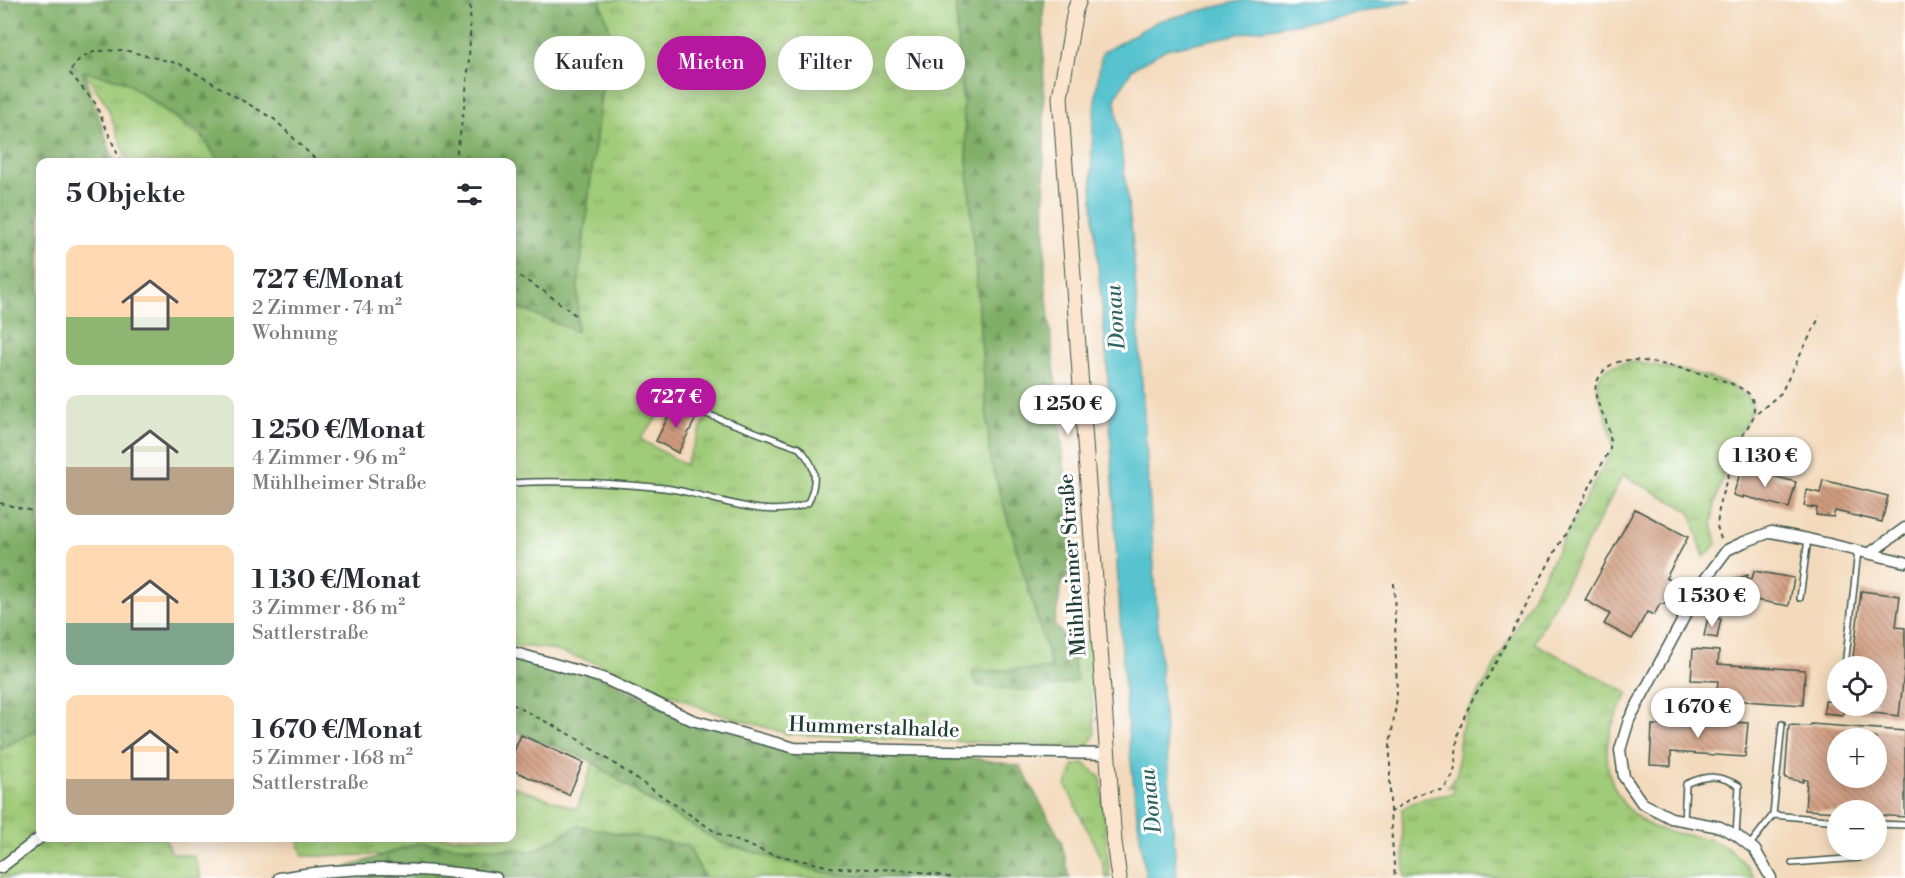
<!DOCTYPE html>
<html lang="de">
<meta charset="utf-8">
<style>
:root{--surface:#fff;--page:#f2f2f3;--text:#2b2b33;--muted:#7c7c81;--accent:#b5179e}
body{margin:0;font-family:"Libre Bodoni",serif;background:var(--page);color:var(--text);height:100vh;display:flex;flex-direction:column;font-size:22px;white-space:nowrap}
*{box-sizing:border-box;margin:0}
p{font-size:20px;color:var(--muted)}
.icon{flex:none;width:33px;height:33px;fill:none;stroke:currentColor;stroke-width:2;stroke-linecap:round;stroke-linejoin:round}
.map{position:relative;flex:1;overflow:hidden}
.details{position:absolute;left:36px;top:158px;width:480px;height:684px;display:flex;flex-direction:column;background:var(--surface);border-radius:12px;box-shadow:0 3px 15px #0003}
.details>*{flex:none}
.banner{position:absolute;left:534px;top:36px;width:570px;height:54px;display:flex;gap:12px}
.tools{position:absolute;left:1827px;top:656px;display:grid;gap:12px}
.tools a{display:grid;place-items:center;width:60px;height:60px;border-radius:50%;background:var(--surface);box-shadow:0 3px 15px #0003;font-size:30px}
.price{position:absolute;translate:-50% -51px;padding:0 14px;border-radius:21px;background:#fff;color:#222;font-size:20px;line-height:39px;filter:drop-shadow(0 2px 3px #0008)}
.price::after{content:'';position:absolute;left:50%;top:36px;width:18px;height:14px;margin-left:-9px;background:inherit;clip-path:polygon(0 0,100% 0,50% 100%)}
.price.on{background:var(--accent);color:#fff}
ul{padding:0;list-style:none}
li{display:flex;align-items:center;gap:18px;height:150px;padding:0 30px}
li span{display:grid;place-items:center;flex:none;width:168px;height:120px;border-radius:12px;color:#555}
li>.icon{margin-inline-start:auto}
span .icon{width:72px;height:72px;fill:#fffc;stroke-width:1}
li b{font-size:26px}
h2{display:flex;justify-content:space-between;align-items:center;height:72px;padding:0 30px;font-size:26px}
.tag{padding:0 21px;border-radius:27px;background:var(--surface);box-shadow:0 3px 15px #0003;font-size:21px;line-height:54px}
.tag.on{background:var(--accent);color:#fff}
.map>svg:first-child{display:block}
.grass{fill:url(#grass-tufts);stroke:#608456;stroke-width:1.5;fill-rule:evenodd}
.forest{fill:url(#forest-firs);stroke:#50764e;stroke-width:1.5}
.water{fill:#56c3cf;stroke:#3a8082;stroke-width:1.5}
.building{fill:url(#building-back-hatch);fill-rule:evenodd}
.lines{fill:none;stroke-linecap:round;stroke-linejoin:round}
.lane-casing{stroke:#3f5548;stroke-width:8}
.street-casing{stroke:#3f5548;stroke-width:13}
.secondary-casing{stroke:#3f5548;stroke-width:17}
.path{stroke:#3f5548;stroke-width:2;stroke-dasharray:4.5 4.5;stroke-linecap:butt}
.lane{stroke:#fff;stroke-width:5}
.street{stroke:#fff;stroke-width:10}
.secondary{stroke:#fce5cf;stroke-width:15}
.labels{text-anchor:middle;dominant-baseline:central;stroke-width:6;stroke-linejoin:round;paint-order:stroke}
.street-label{font-size:21px;fill:#1f3d34;stroke:#fff}
.water-label{font-size:22px;font-style:italic;fill:#306562;stroke:#fff}
</style>
<div class="map">
<svg width="1905" height="878" viewBox="0 0 1905 878">
<defs>
<pattern id="grass-tufts" width="24" height="20" patternUnits="userSpaceOnUse" patternTransform="scale(1.5)"><rect width="24" height="20" fill="#a0cb78"/><path d="M3 7l-1-3M5 7V3M7 7l1-3M15 17l-1-3M17 17v-4M19 17l1-3" fill="none" stroke="#82a663"/></pattern>
<pattern id="forest-firs" width="22" height="20" patternUnits="userSpaceOnUse" patternTransform="scale(1.5)"><rect width="22" height="20" fill="#80af68"/><path d="M5 1l3.5 6h-7zM16 11l3.5 6h-7z" fill="#689056"/></pattern>
<pattern id="building-back-hatch" width="6" height="6" patternUnits="userSpaceOnUse" patternTransform="scale(1.5)"><rect width="6" height="6" fill="#d19c7f"/><path d="M-1 5l2 2M0 0l6 6M5-1l2 2" fill="none" stroke="#a98069"/></pattern>
</defs>
<rect width="100%" height="100%" fill="#fff"/>
<filter id="ink" filterUnits="userSpaceOnUse"><feTurbulence type="fractalNoise" baseFrequency=".0167" numOctaves="2"/><feDisplacementMap in="SourceGraphic" scale="12" xChannelSelector="R" yChannelSelector="G"/><feConvolveMatrix kernelMatrix="1 2 1 2 8 2 1 2 1" color-interpolation-filters="sRGB"/></filter>
<filter id="wash" filterUnits="userSpaceOnUse"><feTurbulence type="fractalNoise" baseFrequency=".008" numOctaves="4" result="noise"/><feDisplacementMap in="SourceGraphic" scale="24" xChannelSelector="R" yChannelSelector="G"/><feGaussianBlur stdDeviation="1.35" result="paint"/><feColorMatrix in="noise" values="0 0 0 0 0 0 0 0 0 0 0 0 0 0 0 0 0 1.4 0 .05"/><feComposite in="paint" operator="in"/></filter>
<g filter="url(#wash)">
<rect width="100%" height="100%" fill="#f3dabc"/>
<path class="grass" d="M600 0H955L990 459 1052 669 972 672 1077 680 1069 642H1093L1092 693 1095 734 1087 747 788 734 707 710 600 664 545 648 512 646V310L521 309 577 331 578 286 609 28ZM673 398 709 411 685 465 640 439Z
M83 71 124 81 205 140 219 162H128L106 103Z
M1634 362C1660 366 1750 378 1753 409L1730 451 1715 504 1712 523 1717 543 1704 557 1690 511 1623 475 1534 643 1628 693C1623 704 1616 715 1612 726 1598 765 1615 809 1653 827 1664 832 1676 833 1689 835 1719 839 1739 852 1755 878H1405L1402 809C1418 798 1434 796 1453 794L1454 786 1448 787 1457 775 1460 733 1465 719 1474 700 1487 680 1612 450C1616 414 1566 366 1634 362Z
M40 729V836L0 865V749Z
M593 762 649 801 722 843 826 873 880 878H705L688 846 579 826 534 851 419 843 382 855 303 856 297 837H512V786L577 809Z
M1084 763 1101 778 1110 878H1106L1102 861 1066 786 1073 766Z
M49 837H56L63 846 76 837H164L172 853 194 856 201 878H0V876Z"/>
<path class="forest" d="M0 0H600L609 28 578 286 577 332 522 309 512 310V162H219L202 135 124 81 83 71 114 162H40V729L0 749Z
M955 0H1045L1043 11 1045 280 1075 570 1062 582 1054 625 1069 642 1077 681 1033 691 976 686 972 671 1052 669 990 459Z
M512 652 603 678 692 720 795 748 924 750 1020 766 1061 841 1070 878H880L826 873 722 843 649 801 593 762 512 730Z
M578 826 688 846 705 878H279L339 870 419 843 534 851Z"/>
<path class="water" d="M1244 0H1413L1374 10 1258 30 1166 49 1132 69 1115 99 1132 234 1163 703 1177 878H1146C1120 714 1117 545 1108 380 1105 321 1096 262 1093 203 1090 154 1093 102 1102 53L1158 21Z"/>
<g id="blocks">
<path class="building" d="M674 405 697 416 678 453 656 441Z
M1742 468 1796 482 1789 508 1743 496V498L1733 495Z
M1823 480 1888 496 1882 522 1835 511 1833 517 1816 515 1817 508 1804 506 1807 490 1820 493Z
M1635 509 1688 537 1666 578 1672 581 1666 592 1670 598 1669 601 1667 604H1660L1654 615 1647 612 1632 639 1604 624 1610 614 1585 600Z
M1754 571 1794 578 1789 606 1750 599 1749 604 1726 600 1731 585 1736 579 1748 575 1747 578 1752 579Z
M1861 591 1900 596 1896 627 1905 628V664L1899 716 1847 710 1848 705H1876V666H1852Z
M1708 617 1721 619 1717 638 1704 636Z
M1693 649 1719 651 1718 664 1805 670 1803 705 1716 699 1718 681 1691 680Z
M1825 701 1838 702V705H1844L1843 715 1824 713Z
M1674 718 1748 723 1745 757 1671 752V766L1650 765 1652 725 1673 726Z
M1811 724 1905 731V817L1876 815V810H1838V812L1805 810 1807 780 1803 779V782L1785 778 1789 725 1810 726ZM1838 738H1876V777H1838Z
M521 735 583 763 569 795 512 770V756Z"/>
</g>
</g>
<g filter="url(#ink)">
<use href="#blocks" fill-opacity="0" stroke="#3f5548" stroke-width="1.5"/>
<g class="lines">
<g class="lane-casing">
<path id="lane" d="M512 483C562 480 613 483 664 488 708 493 766 523 808 503 818 480 817 466 799 448L701 412
M1800 598 1808 539
M1845 666 1858 551
M1773 815 1782 724
M1684 820 1686 784C1707 775 1719 774 1739 786L1736 835
M1876 824 1905 825
M1749 846 1773 815 1838 821
M1792 863 1859 858V849"/>
</g>
<g class="street-casing">
<path id="street" d="M1870 553 1905 528
M512 652 603 678 692 720 795 748 1107 754
M0 868 41 837
M279 878C350 865 425 867 496 878
M1771 878 1755 850 1736 835 1720 827 1671 818 1642 803 1624 777 1620 750 1629 720 1703 582 1727 550 1744 542 1771 532 1808 539 1905 562"/>
</g>
<g class="secondary-casing">
<path id="secondary" d="M1079 0 1075 10 1060 97 1114 842 1119 878"/>
</g>
<path class="path" d="M121 162 95 103 69 72 81 57 97 51 124 50 180 64 274 119 318 162
M455 162C465 110 472 53 470 0
M512 272 545 292 578 317
M0 503 40 513
M1721 539 1717 526 1720 501 1739 442 1754 416 1781 393 1820 316
M1394 583 1397 697 1390 745V813L1395 878
M512 704 573 736 717 833 768 853 835 868 909 870 953 878
M1390 813C1407 800 1420 790 1443 790L1454 774 1458 734 1464 717 1474 696 1488 677 1610 449C1610 443 1611 437 1609 431 1605 411 1587 396 1600 376 1606 365 1619 360 1631 360 1653 360 1735 379 1749 394 1754 400 1754 408 1754 416"/>
<use href="#lane" class="lane"/>
<use href="#street" class="street"/>
<use href="#secondary" class="secondary"/>
</g>
</g>
<g class="labels">
<g class="street-label">
<text transform="translate(1073 565) rotate(-94)">Mühlheimer Straße</text>
<text transform="translate(874 728) rotate(2)">Hummerstalhalde</text>
</g>
<g class="water-label">
<text transform="translate(1116 317) rotate(-94)">Donau</text>
<text transform="translate(1151 801) rotate(-96)">Donau</text>
</g>
</g>
</svg>
<div class="tools">
<a><svg class="icon" aria-label="locate" viewBox="0 0 24 24"><circle cx="12" cy="12" r="6"/><path d="M12 2v4M12 18v4M2 12h4M18 12h4"/></svg></a>
<a>+</a>
<a>−</a>
</div>
<b class="price on" style="left:676px;top:429px">727 €</b>
<b class="price" style="left:1068px;top:436px">1 250 €</b>
<b class="price" style="left:1765px;top:488px">1 130 €</b>
<b class="price" style="left:1712px;top:628px">1 530 €</b>
<b class="price" style="left:1698px;top:739px">1 670 €</b>
<div class="banner">
<a class="tag">Kaufen</a>
<a class="tag on">Mieten</a>
<a class="tag">Filter</a>
<a class="tag">Neu</a>
</div>
<section class="details">
<h2>5 Objekte<svg class="icon" aria-label="filters" viewBox="0 0 24 24"><path d="M4 7h16M4 17h16"/><circle cx="9" cy="7" r="2"/><circle cx="15" cy="17" r="2"/></svg></h2>
<ul>
<li><span style="background:linear-gradient(#ffd9b3 60%,#8fb573 0)"><svg class="icon" aria-label="home" viewBox="0 0 24 24"><path d="M3 11l9-7 9 7M6 9v11h12V9"/></svg></span><div><b>727 €/Monat</b><p>2 Zimmer · 74 m²</p><p>Wohnung</p></div></li>
<li><span style="background:linear-gradient(#dfe7d0 60%,#b9a48a 0)"><svg class="icon" aria-label="home" viewBox="0 0 24 24"><path d="M3 11l9-7 9 7M6 9v11h12V9"/></svg></span><div><b>1 250 €/Monat</b><p>4 Zimmer · 96 m²</p><p>Mühlheimer Straße</p></div></li>
<li><span style="background:linear-gradient(#ffd9b3 65%,#7fa58c 0)"><svg class="icon" aria-label="home" viewBox="0 0 24 24"><path d="M3 11l9-7 9 7M6 9v11h12V9"/></svg></span><div><b>1 130 €/Monat</b><p>3 Zimmer · 86 m²</p><p>Sattlerstraße</p></div></li>
<li><span style="background:linear-gradient(#ffd9b3 70%,#b9a48a 0)"><svg class="icon" aria-label="home" viewBox="0 0 24 24"><path d="M3 11l9-7 9 7M6 9v11h12V9"/></svg></span><div><b>1 670 €/Monat</b><p>5 Zimmer · 168 m²</p><p>Sattlerstraße</p></div></li>
</ul>
</section>
</div>
